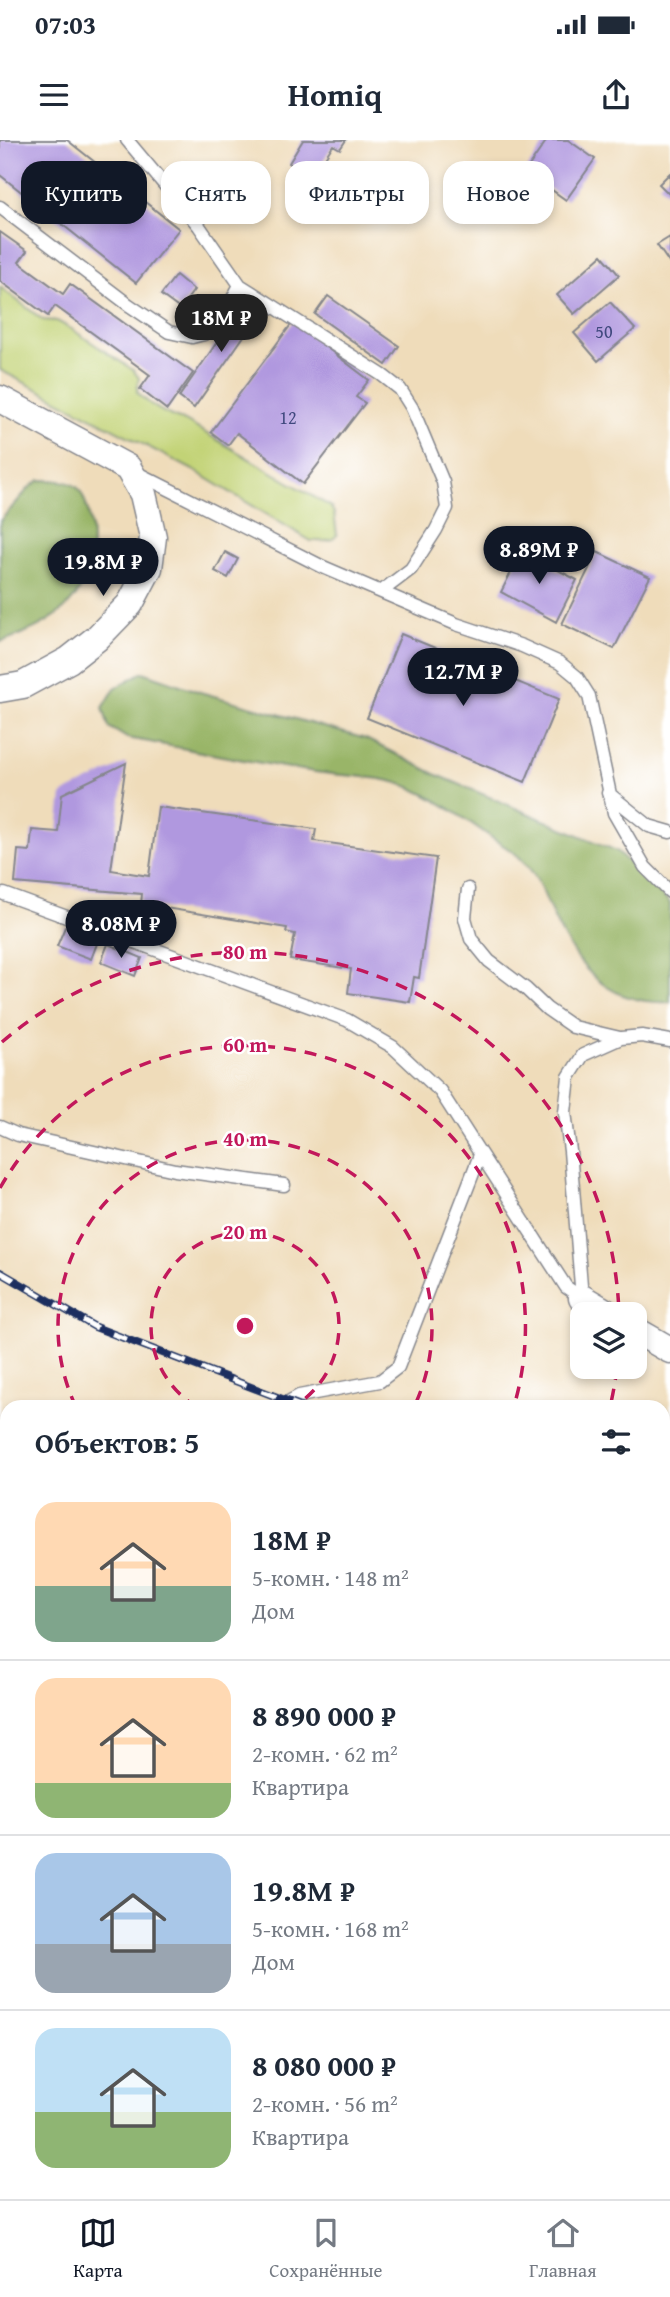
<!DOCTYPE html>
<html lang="ru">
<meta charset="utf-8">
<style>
:root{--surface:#fff;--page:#f2f2f3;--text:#1f2937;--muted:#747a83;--line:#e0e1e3;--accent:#111827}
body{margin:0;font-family:"Gentium Book Plus",serif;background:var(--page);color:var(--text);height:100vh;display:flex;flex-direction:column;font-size:26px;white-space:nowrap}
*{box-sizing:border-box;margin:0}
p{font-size:23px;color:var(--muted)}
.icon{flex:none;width:38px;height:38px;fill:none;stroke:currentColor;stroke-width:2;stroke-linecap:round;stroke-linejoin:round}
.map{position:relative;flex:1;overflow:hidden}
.side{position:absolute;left:0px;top:1260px;width:670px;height:800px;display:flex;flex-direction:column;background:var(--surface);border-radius:21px 21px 0 0;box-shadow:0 4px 10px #0003}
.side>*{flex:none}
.hud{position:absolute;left:21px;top:21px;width:628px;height:63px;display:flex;gap:14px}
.tools{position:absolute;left:570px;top:1162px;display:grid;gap:14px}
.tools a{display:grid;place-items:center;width:77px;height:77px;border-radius:14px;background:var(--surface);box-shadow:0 4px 10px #0003;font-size:35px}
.price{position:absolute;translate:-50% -60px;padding:0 16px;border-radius:24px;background:var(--accent);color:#fff;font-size:23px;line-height:46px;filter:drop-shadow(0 2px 4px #0008)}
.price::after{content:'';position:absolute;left:50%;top:42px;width:21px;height:16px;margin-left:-10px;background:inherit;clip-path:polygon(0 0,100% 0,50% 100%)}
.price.active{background:#222;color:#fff}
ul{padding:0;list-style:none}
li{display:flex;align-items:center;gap:21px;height:175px;padding:0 35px}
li+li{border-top:2px solid var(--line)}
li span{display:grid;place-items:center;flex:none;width:196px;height:140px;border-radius:21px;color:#555}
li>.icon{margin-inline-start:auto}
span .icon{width:84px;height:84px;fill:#fffc;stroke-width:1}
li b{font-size:30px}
h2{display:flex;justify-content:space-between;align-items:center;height:84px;padding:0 35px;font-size:30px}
.chip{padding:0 24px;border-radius:21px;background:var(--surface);box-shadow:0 4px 10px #0003;font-size:24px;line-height:63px}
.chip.active{background:var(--accent);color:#fff}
.status{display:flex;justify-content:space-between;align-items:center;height:49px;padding:0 35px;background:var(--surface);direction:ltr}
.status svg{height:19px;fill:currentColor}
header{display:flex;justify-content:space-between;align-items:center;height:91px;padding:0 35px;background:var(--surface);font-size:32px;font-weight:600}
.dock{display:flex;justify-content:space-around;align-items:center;height:98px;border-top:2px solid var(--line);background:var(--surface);font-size:19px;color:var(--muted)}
.dock a{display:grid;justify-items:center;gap:4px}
.dock .active{color:var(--accent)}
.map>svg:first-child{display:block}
.green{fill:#c2d376;stroke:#6e816a;stroke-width:2}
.forest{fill:#99b567;stroke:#5a7262;stroke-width:2}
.water{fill:#4eafcd;stroke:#346f96;stroke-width:2}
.building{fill:#b098df}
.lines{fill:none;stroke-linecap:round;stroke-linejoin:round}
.service-casing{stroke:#85868c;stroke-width:15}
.minor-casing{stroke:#85868c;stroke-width:29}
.service{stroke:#fff;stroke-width:12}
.minor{stroke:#fff;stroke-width:26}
.rail-casing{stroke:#1b2f5e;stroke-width:8}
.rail{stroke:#fff;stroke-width:5;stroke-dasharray:16;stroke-linecap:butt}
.ring{fill:none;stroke:#c2185b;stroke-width:3.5;stroke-dasharray:12 9}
.labels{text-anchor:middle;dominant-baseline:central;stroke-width:5;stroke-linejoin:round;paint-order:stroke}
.number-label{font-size:18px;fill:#40497e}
.centre{fill:#c2185b;stroke:#fff;stroke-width:3.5}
.ring-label{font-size:21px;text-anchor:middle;font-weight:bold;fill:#c2185b;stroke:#fff;stroke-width:5;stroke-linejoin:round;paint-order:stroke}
</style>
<div class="status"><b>07:03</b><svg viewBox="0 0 49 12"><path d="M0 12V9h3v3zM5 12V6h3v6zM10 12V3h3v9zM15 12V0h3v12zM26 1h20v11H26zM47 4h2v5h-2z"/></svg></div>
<header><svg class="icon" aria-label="menu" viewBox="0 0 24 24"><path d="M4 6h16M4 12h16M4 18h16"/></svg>Homiq<svg class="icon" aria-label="share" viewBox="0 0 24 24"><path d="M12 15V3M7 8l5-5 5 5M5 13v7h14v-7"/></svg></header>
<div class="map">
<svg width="670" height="2059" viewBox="0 0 670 2059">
<rect width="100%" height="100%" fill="#fff"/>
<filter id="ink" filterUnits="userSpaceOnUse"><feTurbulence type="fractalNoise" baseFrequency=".0143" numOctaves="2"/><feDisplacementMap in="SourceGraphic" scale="14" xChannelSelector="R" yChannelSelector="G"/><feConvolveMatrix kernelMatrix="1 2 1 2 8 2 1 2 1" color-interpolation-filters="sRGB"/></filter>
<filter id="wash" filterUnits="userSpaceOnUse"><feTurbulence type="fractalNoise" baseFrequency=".00686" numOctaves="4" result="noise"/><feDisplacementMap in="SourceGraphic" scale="28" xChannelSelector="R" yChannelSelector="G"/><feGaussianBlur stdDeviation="1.57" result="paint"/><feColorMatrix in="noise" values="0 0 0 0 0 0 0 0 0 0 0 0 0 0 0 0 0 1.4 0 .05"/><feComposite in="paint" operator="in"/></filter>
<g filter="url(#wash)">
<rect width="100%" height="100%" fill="#efdcba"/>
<path class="green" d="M0 147 43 180 57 181 70 188 133 230 139 238 137 252C151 267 166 275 185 281L331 367 334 373 337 395C331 403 320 401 311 401L195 331 0 230Z"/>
<path class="forest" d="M40 340C51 340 68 340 77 347 83 352 86 364 88 371 96 402 92 439 70 463 51 483 26 493 0 502V381L30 347Z
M143 532 200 552 366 599 435 634 617 711 670 763V862C614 865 583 835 559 788 546 764 542 739 521 719 514 711 503 706 495 700 470 682 442 662 414 649 384 635 348 637 315 632 252 623 190 609 127 598L109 587 103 568 115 548Z"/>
<path class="water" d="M0 1381 7 1386V2053H663V1660L670 1661V2059H0Z"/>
<g id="blocks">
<path class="building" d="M0 0H67L179 89 136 143 0 35Z
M303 0H346L340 9 333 5 312 38 289 23Z
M547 0H568L595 19 566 60 542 43 539 47 522 36Z
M670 33V55L659 44Z
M0 92 27 111 19 122 63 154 70 144 193 233 167 270 140 249 150 235 55 166 48 176 0 141Z
M670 97V124L657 105Z
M602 115 619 135 574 174 557 155Z
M176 135 194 150 180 169 161 155Z
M328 156 399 206 386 225 315 174Z
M247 159 262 170 194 268 179 257Z
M610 162 635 189 598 221 574 193Z
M293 182 369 240 356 257 365 263 303 344 237 293 228 305 211 292Z
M522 411 577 440 556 482 501 452Z
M225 412 238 419 228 438 215 431Z
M597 412 650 437 614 509 562 484Z
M401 494 559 559 525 642 367 578Z
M126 623 111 730 149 736 158 667 316 689 314 701 436 718 419 838 414 837 410 862 348 853 351 829 290 820 295 794 286 792 287 788 141 764 142 754 15 743 18 710 30 711 32 690 58 692 62 654Z
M65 787 98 801 91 819 57 806Z
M108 804 142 818 135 836 101 822Z"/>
</g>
</g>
<g filter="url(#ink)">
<use href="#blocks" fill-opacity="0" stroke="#85868c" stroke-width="2"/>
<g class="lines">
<g class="service-casing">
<path id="service" d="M127 0 199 86 240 145 382 235 400 249 412 268 443 342 447 368 436 390 411 429 382 451
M0 67 129 165 169 192 192 197 204 194 220 182 240 145
M137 333 323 427 456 484 522 506 560 523 577 537 589 556 614 673 645 727 670 752
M608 653 649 686 670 692
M468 749 465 778 471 799 489 821 526 849 547 869 573 887 620 898
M4 754 347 880 393 907 440 951 566 1147 582 1158
M0 987 18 995 175 1030 284 1045
M582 1158 570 1011 565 972 569 937 583 915 621 898 642 896 670 901
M279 1267 299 1256 380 1241 398 1227 480 1015"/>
</g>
<g class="minor-casing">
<path id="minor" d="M0 259 128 328 143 354 153 397 149 428 130 464 97 498 69 520 23 545 0 549
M582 1158 609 1174
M635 1190 670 1210"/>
</g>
<use href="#service" class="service"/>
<use href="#minor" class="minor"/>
<g class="rail-casing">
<path id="rail" d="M0 1132 95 1187 303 1267
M663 1396H670
M663 1422 670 1428"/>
</g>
<use href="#rail" class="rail"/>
</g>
</g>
<g class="ring">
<path d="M197 1267A94 94 0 1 1 293 1267"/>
<path d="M76 1267A187 187 0 1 1 414 1267"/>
<path d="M0 1048A281 281 0 0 1 514 1266"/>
<path d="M617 1228A374 374 0 0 1 610 1267M2 902A374 374 0 0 1 619 1173"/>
</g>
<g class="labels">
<g class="number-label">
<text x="604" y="191">50</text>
<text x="288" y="277">12</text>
</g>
</g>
<circle cx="245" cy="1186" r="10" class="centre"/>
<g class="ring-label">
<text x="245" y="819">80 m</text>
<text x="245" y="912">60 m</text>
<text x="245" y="1006">40 m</text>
<text x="245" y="1099">20 m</text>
</g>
</svg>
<div class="tools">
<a><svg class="icon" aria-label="layers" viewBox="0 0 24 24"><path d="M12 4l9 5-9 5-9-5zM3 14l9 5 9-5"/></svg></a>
</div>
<b class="price active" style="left:221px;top:214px">18M ₽</b>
<b class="price" style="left:539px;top:446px">8.89M ₽</b>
<b class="price" style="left:103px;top:458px">19.8M ₽</b>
<b class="price" style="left:463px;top:568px">12.7M ₽</b>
<b class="price" style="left:121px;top:820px">8.08M ₽</b>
<div class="hud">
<a class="chip active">Купить</a>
<a class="chip">Снять</a>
<a class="chip">Фильтры</a>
<a class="chip">Новое</a>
</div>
<section class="side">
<h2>Объектов: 5<svg class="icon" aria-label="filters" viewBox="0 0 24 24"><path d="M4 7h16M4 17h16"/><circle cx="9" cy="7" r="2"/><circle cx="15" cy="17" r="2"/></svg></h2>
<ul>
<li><span style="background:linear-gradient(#ffd9b3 60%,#7fa58c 0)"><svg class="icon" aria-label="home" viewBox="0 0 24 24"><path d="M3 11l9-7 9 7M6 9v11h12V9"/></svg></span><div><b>18M ₽</b><p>5-комн. · 148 m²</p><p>Дом</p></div></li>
<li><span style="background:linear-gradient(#ffd9b3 75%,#8fb573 0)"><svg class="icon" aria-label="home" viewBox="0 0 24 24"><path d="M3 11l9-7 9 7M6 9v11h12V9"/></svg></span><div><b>8 890 000 ₽</b><p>2-комн. · 62 m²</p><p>Квартира</p></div></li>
<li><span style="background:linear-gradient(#a9c7e8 65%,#9aa5b1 0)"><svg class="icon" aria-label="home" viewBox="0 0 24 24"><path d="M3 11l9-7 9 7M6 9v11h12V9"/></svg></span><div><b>19.8M ₽</b><p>5-комн. · 168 m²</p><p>Дом</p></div></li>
<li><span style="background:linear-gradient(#bfe0f5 60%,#8fb573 0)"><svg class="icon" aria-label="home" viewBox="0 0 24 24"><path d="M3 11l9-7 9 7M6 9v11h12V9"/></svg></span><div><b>8 080 000 ₽</b><p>2-комн. · 56 m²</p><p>Квартира</p></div></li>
</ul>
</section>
</div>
<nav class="dock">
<a class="active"><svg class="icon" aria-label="map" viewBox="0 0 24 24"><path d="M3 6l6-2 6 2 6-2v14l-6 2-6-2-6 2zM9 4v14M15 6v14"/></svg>Карта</a>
<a><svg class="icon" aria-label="saved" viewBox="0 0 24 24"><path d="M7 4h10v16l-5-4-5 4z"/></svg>Сохранённые</a>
<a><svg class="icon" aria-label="home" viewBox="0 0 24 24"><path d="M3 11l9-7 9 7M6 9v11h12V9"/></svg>Главная</a>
</nav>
